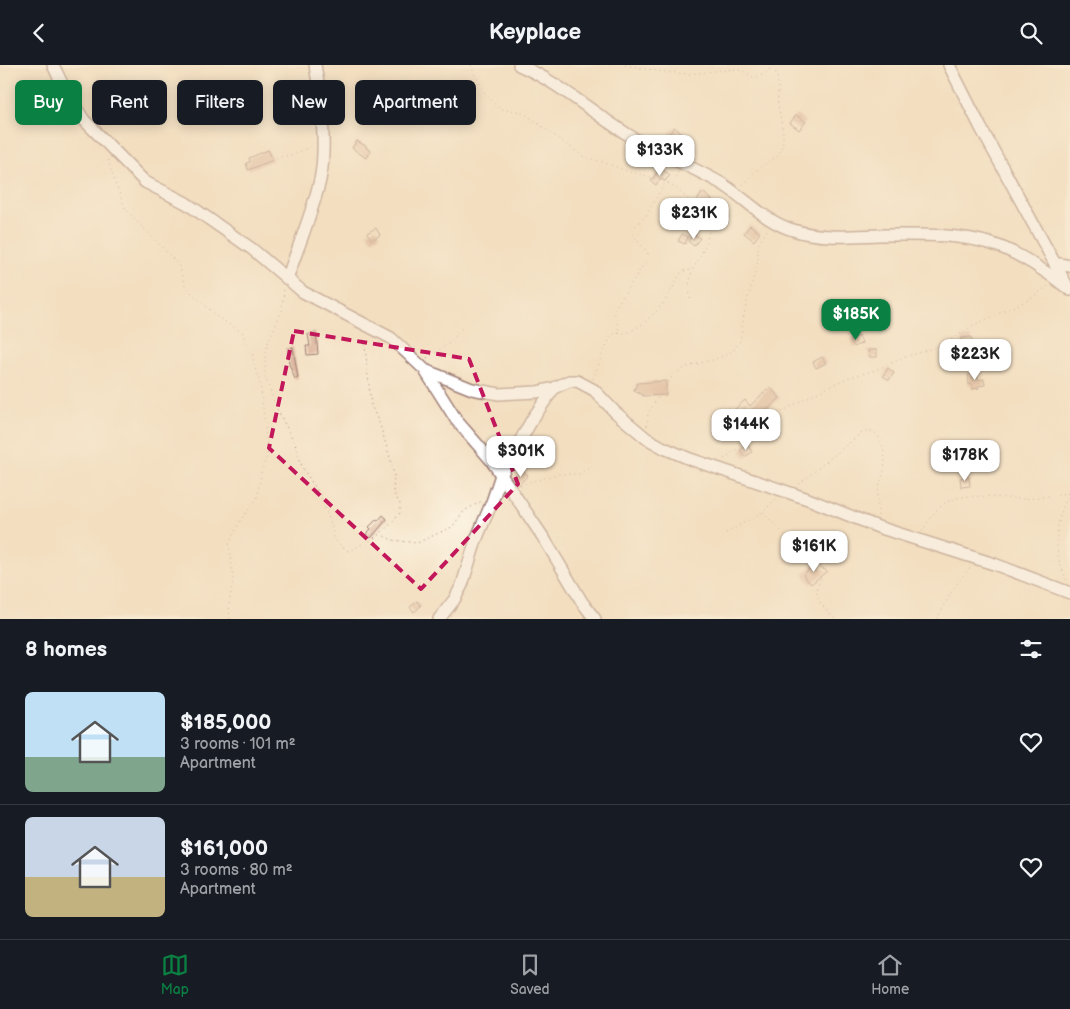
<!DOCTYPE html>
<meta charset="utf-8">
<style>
:root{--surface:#171b24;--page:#242831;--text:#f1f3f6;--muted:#9ea1a6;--line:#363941;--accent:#0b8043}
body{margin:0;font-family:"Balsamiq Sans",sans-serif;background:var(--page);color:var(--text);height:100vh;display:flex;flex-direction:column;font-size:19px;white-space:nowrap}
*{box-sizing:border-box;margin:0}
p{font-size:16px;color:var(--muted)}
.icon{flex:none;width:28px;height:28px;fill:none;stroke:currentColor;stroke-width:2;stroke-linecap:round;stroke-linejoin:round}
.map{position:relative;height:554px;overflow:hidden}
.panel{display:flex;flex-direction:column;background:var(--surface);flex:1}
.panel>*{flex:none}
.banner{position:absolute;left:15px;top:15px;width:500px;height:45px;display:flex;gap:10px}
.price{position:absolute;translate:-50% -42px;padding:0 11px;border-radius:10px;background:#fff;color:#222;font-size:16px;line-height:32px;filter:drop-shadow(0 1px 2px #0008)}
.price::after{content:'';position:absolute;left:50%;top:30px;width:15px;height:11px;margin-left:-8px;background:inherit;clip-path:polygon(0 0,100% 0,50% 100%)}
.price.active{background:var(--accent);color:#fff}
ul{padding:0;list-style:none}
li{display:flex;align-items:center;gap:15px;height:125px;padding:0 25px}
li+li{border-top:1px solid var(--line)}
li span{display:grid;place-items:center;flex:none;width:140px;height:100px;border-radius:8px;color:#555}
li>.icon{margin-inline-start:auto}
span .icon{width:60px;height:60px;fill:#fffc;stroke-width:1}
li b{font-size:21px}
h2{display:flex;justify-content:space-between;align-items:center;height:60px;padding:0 25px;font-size:21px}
.chip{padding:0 18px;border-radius:8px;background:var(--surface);box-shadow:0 2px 12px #0003;font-size:18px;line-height:45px}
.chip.active{background:var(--accent);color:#fff}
header{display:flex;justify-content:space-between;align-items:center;height:65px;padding:0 25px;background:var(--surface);font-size:22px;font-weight:800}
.menu{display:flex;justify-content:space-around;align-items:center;height:70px;border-top:1px solid var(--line);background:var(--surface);font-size:14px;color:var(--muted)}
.menu a{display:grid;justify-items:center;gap:2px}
.menu .active{color:var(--accent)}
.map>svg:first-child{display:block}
.building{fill:#d5a88e}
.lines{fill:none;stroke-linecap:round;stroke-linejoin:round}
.minor-casing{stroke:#9e7e76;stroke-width:14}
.path{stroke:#9e7e76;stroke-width:1;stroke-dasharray:1 4;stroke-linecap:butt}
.minor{stroke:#fff;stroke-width:11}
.marked{fill:none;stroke:#c2185b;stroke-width:4;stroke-dasharray:10 6;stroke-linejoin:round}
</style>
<header><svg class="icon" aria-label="back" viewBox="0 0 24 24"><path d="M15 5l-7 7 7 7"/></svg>Keyplace<svg class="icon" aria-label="search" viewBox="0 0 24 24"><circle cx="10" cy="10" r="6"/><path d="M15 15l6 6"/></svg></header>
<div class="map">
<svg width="1070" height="554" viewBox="0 0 1070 554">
<rect width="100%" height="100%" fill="#fcf5e5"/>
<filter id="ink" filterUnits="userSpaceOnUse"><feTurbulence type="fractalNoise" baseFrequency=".02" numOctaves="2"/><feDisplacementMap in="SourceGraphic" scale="10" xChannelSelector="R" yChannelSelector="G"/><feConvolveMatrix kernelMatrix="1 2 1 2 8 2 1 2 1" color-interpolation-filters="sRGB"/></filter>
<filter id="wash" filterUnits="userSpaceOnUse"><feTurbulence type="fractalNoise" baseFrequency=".0096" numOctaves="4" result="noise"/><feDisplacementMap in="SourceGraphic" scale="20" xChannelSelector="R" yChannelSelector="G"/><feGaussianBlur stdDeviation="1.12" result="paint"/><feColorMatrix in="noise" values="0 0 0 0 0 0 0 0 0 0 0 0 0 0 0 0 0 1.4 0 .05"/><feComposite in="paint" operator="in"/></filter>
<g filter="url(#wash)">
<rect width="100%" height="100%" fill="#f3dec0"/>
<g id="blocks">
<path class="building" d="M295 42 304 44 301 54 292 51Z
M796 50 806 57 799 65 790 58Z
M674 62 682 68 675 76 668 71Z
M357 76 367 82 366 83 371 86 366 93 352 83Z
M268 85 273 95 248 105 246 98 250 97 249 93Z
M660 103 670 110 665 116 661 114 656 120 651 116Z
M703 127 714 137 708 144 697 135Z
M721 146 729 151 723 160 716 156Z
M750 160 760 168 754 176 744 168Z
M376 163 380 170 372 175 367 168Z
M682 169 688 172 685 179 678 176Z
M693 169 700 173 694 181 688 176Z
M316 267 318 289 307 290 306 281H310L308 269Z
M859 271 862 278 854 282 850 275Z
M971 272 972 278 962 279 961 273Z
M293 282 298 313 295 314 289 299 287 283Z
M868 285H877V292H869Z
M822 292 826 298 816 303 813 297Z
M888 303 894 308 889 315 883 311Z
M977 309 978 315 984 314 985 320 978 321 979 323 972 324 971 319 969 320 968 310Z
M666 316V330L643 331V330L634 326 637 318Z
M770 322 780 333 759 352 761 353 755 359 743 348 740 350 735 344 745 335 750 341Z
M747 379 752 387 745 392 740 385Z
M523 406 528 410 519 420 514 416Z
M969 412 970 421 961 422 960 413Z
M383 450 387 454 371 473 366 469 371 464 369 462 376 455 378 456Z
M815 498 827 506 811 519 803 510Z
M417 536 421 541 414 547 410 542Z"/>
</g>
</g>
<g filter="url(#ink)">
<use href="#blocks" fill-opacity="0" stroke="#9e7e76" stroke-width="1"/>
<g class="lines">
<g class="minor-casing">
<path id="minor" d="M53 0 67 29 84 55 145 117 186 138 252 184 303 227 391 273 425 305 472 324 499 329 537 327 554 323 569 316H577L594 325 615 347 646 373 664 383 690 394 808 434 878 462 994 499 1070 528
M519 0C560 18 592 48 630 71 660 90 694 102 724 120 747 135 766 157 793 165 821 174 851 171 879 170 916 170 957 168 992 179 1018 187 1049 208 1070 225
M949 0 981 63 1066 219
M1055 200 1059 199 1070 201
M287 214C298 182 312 149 320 115 327 83 321 33 315 0
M426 307 457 356 491 395 545 475 582 537 595 554
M439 554 454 535 462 520 476 475 492 437 501 410 533 353 554 323"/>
</g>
<path class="path" d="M471 0C475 12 490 40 502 44 510 47 516 44 525 49L584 92 603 97 630 107 660 114 677 124 694 140 716 152
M625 0 663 7 689 9 734 4 743 6 755 13 764 9 775 0
M276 93 295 89 313 80
M108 95 115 118 126 145 177 198 180 203 184 219 192 228 216 251 243 268 246 279 252 288 255 303 260 317 267 378V391L261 408 257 433 239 458 229 479 233 514 229 540 230 554
M743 120C750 110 766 96 777 92 789 75 780 57 778 39 777 21 781 19 773 1
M284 225 282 246 269 274 265 291V311L276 342 295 379 302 402 320 430 331 459 335 475 346 485 349 486 376 472 391 459 400 448V439L393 427 394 411 391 396 380 360 371 340 364 271
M690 234 689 221 692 206 704 184 712 158 727 135
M619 269C619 260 613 251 615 243L646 196 648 188 633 170 632 164 645 152 665 118C673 117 675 114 678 107
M427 293 451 277 462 263
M593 314 602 290 611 271 616 268H627L641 260 656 247 667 233 682 206 691 205
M647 361 648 348 673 310 687 302 719 293 733 286 740 276 745 244 758 195V180L768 163
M724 394 742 380 773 352 804 334 847 313 876 305 902 293 943 280 972 261 1030 234 1048 221
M799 419 860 369C863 368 867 366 871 366 884 369 886 394 884 405 883 411 880 417 879 423 877 432 878 442 878 451
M521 422 526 418 559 409H579L592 401
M763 447C773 458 784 470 796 479 805 486 815 485 821 496 829 512 812 519 818 533 821 541 830 548 835 554
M922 466C928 456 935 445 944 439 963 425 1001 434 1023 434 1038 433 1054 430 1069 428
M726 468 763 447 776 434
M380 469 392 475 417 478 452 462 464 446 482 436
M1067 515C1051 488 1055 454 1070 427
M937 554 955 521 971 501"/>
<use href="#minor" class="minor"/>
</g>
</g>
<path d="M0 0H1070V554H0ZM294 266 469 294 518 419 421 524 269 383Z" fill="#f3dec0" fill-opacity=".55" fill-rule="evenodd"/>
<path class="marked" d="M294 266 469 294 518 419 421 524 269 383Z"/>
</svg>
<b class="price" style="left:660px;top:112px">$133K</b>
<b class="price" style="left:694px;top:175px">$231K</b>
<b class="price active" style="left:856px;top:276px">$185K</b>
<b class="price" style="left:975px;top:316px">$223K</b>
<b class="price" style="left:746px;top:386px">$144K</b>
<b class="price" style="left:521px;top:413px">$301K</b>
<b class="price" style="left:965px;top:417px">$178K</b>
<b class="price" style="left:814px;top:508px">$161K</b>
<div class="banner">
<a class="chip active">Buy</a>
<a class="chip">Rent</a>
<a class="chip">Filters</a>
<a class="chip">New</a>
<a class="chip">Apartment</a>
</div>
</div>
<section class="panel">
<h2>8 homes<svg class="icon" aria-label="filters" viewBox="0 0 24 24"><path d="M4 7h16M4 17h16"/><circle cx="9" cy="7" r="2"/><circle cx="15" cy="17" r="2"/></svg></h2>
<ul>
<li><span style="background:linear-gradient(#bfe0f5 65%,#7fa58c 0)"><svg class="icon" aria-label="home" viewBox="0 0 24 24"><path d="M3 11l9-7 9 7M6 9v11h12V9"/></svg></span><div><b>$185,000</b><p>3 rooms · 101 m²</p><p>Apartment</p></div><svg class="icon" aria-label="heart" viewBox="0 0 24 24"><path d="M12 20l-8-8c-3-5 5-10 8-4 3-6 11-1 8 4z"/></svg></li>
<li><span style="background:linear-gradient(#c9d6e8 60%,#c2b280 0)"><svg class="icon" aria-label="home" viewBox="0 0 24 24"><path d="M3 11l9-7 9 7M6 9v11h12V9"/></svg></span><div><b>$161,000</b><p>3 rooms · 80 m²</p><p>Apartment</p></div><svg class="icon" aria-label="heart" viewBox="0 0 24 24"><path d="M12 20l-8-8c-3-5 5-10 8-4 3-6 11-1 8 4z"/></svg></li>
</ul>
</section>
<nav class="menu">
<a class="active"><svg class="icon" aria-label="map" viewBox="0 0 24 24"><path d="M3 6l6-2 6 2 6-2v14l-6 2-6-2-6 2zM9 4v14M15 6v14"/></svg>Map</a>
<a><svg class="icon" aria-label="saved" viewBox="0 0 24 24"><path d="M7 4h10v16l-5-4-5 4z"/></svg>Saved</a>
<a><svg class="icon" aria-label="home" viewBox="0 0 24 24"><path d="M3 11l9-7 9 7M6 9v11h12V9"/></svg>Home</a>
</nav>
